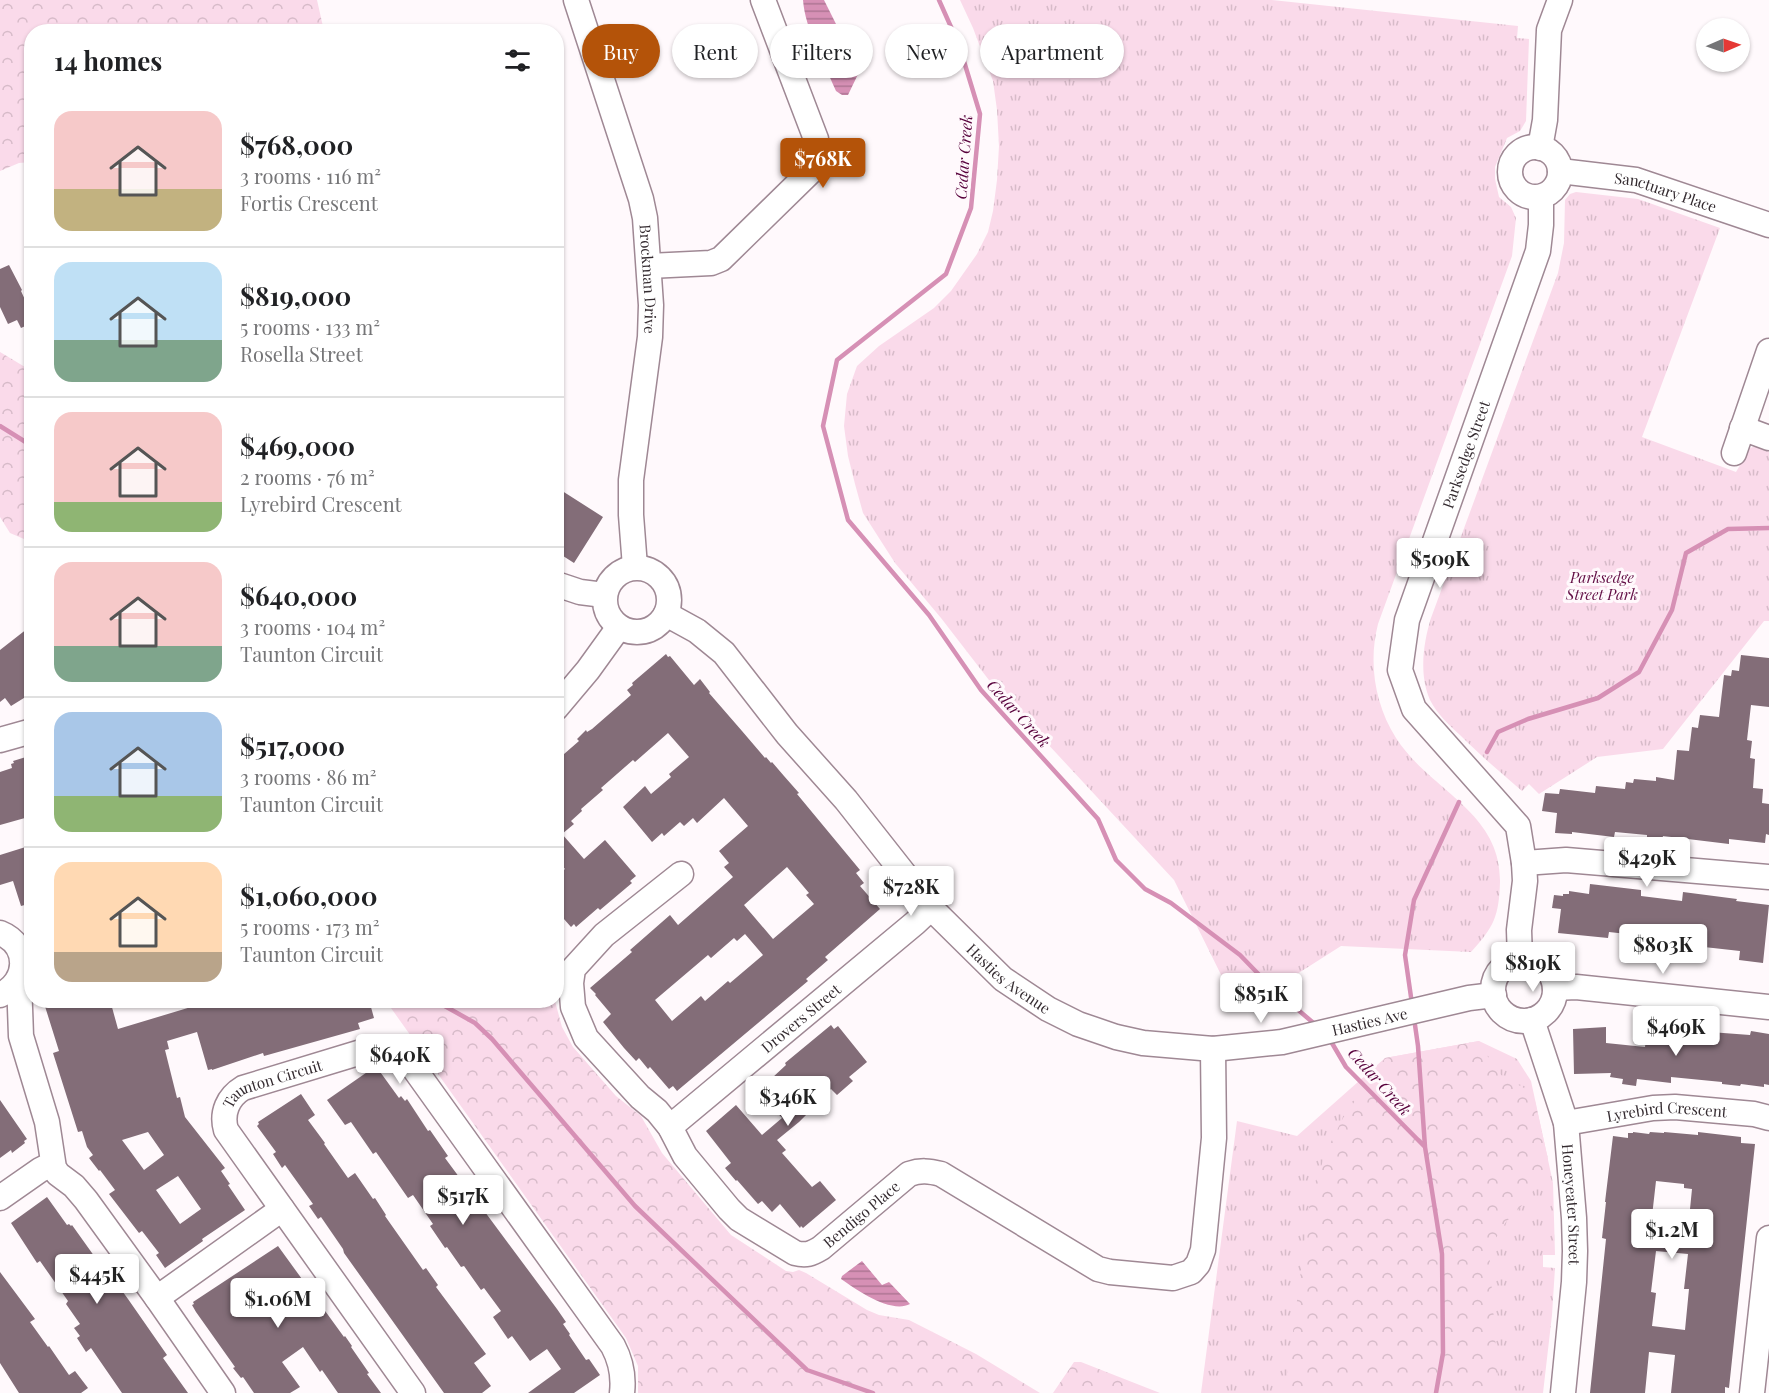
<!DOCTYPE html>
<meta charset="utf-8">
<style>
:root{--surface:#fff;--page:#f2f2f2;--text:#202124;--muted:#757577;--line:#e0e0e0;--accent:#b45309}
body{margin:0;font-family:"Playfair Display",serif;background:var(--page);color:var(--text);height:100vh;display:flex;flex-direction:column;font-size:22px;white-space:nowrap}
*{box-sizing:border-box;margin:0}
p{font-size:20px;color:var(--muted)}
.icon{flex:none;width:33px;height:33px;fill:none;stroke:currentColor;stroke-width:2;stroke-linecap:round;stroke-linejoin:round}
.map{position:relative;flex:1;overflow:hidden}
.side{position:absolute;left:24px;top:24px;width:540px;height:984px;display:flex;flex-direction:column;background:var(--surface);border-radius:24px;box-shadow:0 2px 4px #0004}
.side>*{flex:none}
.top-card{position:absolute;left:582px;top:24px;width:570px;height:54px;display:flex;gap:12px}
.needle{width:39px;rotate:88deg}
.fabs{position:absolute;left:1696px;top:18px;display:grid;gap:12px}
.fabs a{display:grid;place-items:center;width:54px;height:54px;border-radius:50%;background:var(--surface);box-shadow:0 2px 4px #0004;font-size:30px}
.price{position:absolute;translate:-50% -51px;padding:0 14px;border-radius:6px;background:#fff;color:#222;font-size:20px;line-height:39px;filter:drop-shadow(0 2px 3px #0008)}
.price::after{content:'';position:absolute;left:50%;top:36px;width:18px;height:14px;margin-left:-9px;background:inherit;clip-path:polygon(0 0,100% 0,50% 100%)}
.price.on{background:var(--accent);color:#fff}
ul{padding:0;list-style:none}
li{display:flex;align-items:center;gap:18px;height:150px;padding:0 30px}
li+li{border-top:2px solid var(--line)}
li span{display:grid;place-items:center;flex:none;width:168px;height:120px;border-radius:18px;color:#555}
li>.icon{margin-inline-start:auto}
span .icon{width:72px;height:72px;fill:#fffc;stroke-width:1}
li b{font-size:26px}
h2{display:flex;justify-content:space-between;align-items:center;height:72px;padding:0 30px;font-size:26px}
.pill{padding:0 21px;border-radius:27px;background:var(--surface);box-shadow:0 2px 4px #0004;font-size:21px;line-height:54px}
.pill.on{background:var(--accent);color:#fff}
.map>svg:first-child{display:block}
.grass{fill:url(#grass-tufts)}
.forest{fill:url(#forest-crowns)}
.water{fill:url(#water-rules)}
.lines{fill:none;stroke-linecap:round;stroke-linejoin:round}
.stream{stroke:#d690b5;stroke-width:4.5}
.building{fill:#836d78;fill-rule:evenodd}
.minor-casing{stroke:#9f8894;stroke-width:27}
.minor{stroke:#fff;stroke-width:24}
.labels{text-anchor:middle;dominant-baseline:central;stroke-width:6;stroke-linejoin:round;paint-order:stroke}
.street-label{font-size:15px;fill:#342b30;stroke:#fff9fc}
.park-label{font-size:15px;font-style:italic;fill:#620e45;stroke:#fff9fc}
.water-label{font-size:16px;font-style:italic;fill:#57003b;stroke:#fff9fc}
</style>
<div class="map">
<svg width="1769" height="1393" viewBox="0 0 1769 1393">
<defs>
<pattern id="grass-tufts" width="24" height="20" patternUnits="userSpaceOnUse" patternTransform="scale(1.5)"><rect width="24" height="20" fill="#fadaea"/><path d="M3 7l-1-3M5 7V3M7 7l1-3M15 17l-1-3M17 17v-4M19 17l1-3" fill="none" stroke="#d7bbc9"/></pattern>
<pattern id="forest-crowns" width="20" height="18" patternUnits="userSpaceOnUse" patternTransform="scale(1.5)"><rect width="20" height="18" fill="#fadaea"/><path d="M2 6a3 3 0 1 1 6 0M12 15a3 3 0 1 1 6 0" fill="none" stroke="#d7bbc9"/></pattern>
<pattern id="water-rules" width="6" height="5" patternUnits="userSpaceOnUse" patternTransform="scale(1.5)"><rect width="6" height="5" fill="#d690b5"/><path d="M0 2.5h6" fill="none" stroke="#ae7694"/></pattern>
</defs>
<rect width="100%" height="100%" fill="#fff9fc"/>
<path class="grass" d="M960 0H1272L1518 26 1517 38 1529 39 1526 121 1520 131 1507 138 1495 167V179L1499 197 1511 207 1516 218 1512 256 1378 624C1368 663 1375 705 1396 738 1430 791 1501 811 1500 882 1499 916 1494 927 1471 952L1341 946 1239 1011 1174 880 992 684 941 618 895 563 863 513 855 484 848 456 844 426 847 394 857 366 879 346 934 308 951 291 977 254 988 232 993 211 997 180 999 146 997 110 993 81 973 28Z
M1576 192 1638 199 1720 228 1642 437 1736 472 1750 448 1756 446 1769 452V621H1764L1663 749 1597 757 1539 794 1529 784 1522 791C1501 773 1480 755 1460 735 1449 725 1437 714 1430 700 1419 675 1423 644 1431 618L1558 273 1564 243 1565 200 1570 194Z
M1479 1041 1517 1059 1531 1081 1553 1183 1555 1255H1543V1267L1555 1268 1552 1315 1543 1393H1201L1237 1121 1297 1136 1385 1058Z"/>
<path class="forest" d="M0 0H317L324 31 32 32 31 162 19 163 0 171Z
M0 352 25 367 31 366V542L10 533 0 517Z
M386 1001H555L562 1027 573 1047 616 1096 641 1116 662 1153 731 1235 786 1271 793 1272 799 1270 806 1273 867 1310 879 1315 909 1320 976 1354 1040 1393H638V1366L626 1338Z
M1479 1041 1492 1064 1502 1076 1524 1088 1535 1101 1548 1159 1530 1197 1506 1222 1489 1249 1499 1393H1285L1311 1193 1328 1148 1343 1118 1385 1058Z
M1074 1362H1081L1160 1393H1053Z"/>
<path class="water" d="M803 0H824L852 56 861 68 848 95H842L836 91C825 65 805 29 803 0Z
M862 1261 882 1285 889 1282 910 1304C891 1314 857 1290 841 1279L842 1276Z"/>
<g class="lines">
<path class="stream" d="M939 0 959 45 980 114 971 208 946 274 837 360 823 426 848 520 929 615 981 690 1098 819 1116 860 1145 889 1171 903 1240 955 1270 986 1317 1026
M0 426 32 446
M1487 752 1498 732 1528 719 1598 698 1639 672 1672 610 1686 553 1728 529 1769 528
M434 1000 475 1023 492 1039 635 1206 807 1370 873 1393
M1412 1004 1405 955 1414 900 1459 802
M1414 1018 1418 1046 1425 1147
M1329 1038 1346 1067 1425 1147 1442 1254 1443 1353 1436 1393"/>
</g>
<path class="building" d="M9 265 22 290 21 291 32 315V323L21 328 17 320 8 324 0 307V269Z
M556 487 603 517 574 563 560 554 562 550 556 547Z
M32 625V693L11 706 5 698 0 702V650Z
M666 654 668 657 670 656 694 685 700 679 710 692 709 693 742 731 765 758 766 757 771 763 772 762 784 776 799 793 797 794 860 870 856 873 864 883 860 886 880 909 825 957 828 960 806 979 808 981 677 1091 673 1086 669 1089 650 1067 648 1069 639 1058 636 1061 624 1048 603 1022 611 1014 595 995 596 994 590 988 632 952 630 950 670 915 678 925 733 877 724 867 729 863 719 851 748 826 724 798 697 823 693 818 684 826 680 822 664 836 662 833 652 842 623 807 645 786 651 794 671 777 669 774 689 757 668 733 635 762 633 760 601 788 603 790 581 809 582 811 571 821 574 824 562 834 584 859 605 840 636 876 630 881 632 883 600 910 598 908 576 927 574 924 571 927 556 910V876L565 869 556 859V761L579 741 577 739 586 730 587 732 592 729 631 695 627 690 633 685 632 683ZM787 867 809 893 806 895 814 904 773 939 744 905ZM745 934 763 955 730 983 728 981 705 1001 701 996 672 1021 655 1000 708 955 711 958 734 938 737 941Z
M1741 655 1769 658V707L1751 705 1747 740 1752 741 1750 758 1755 759 1753 788 1763 789 1762 803 1769 804V835L1766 834 1765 843 1729 839V844L1663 836 1662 840 1647 838V835L1615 832 1614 837 1572 832V834L1555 833 1557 813 1542 811 1545 793 1559 794 1560 789 1595 793 1596 786 1625 789 1626 782 1633 783 1634 779 1656 781V777L1674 780 1677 750 1689 751 1692 727 1698 728 1700 715 1719 717 1724 675 1731 676 1732 670 1739 671Z
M26 757 28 762 32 761V816L0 825V772L12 768 11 764 14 763 13 761Z
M32 845V903L21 906 13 881 0 885V855Z
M1590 884 1641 890V896L1682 901 1683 892 1737 899 1736 901 1769 905 1763 963 1739 960 1740 951 1668 943 1667 953 1643 951 1645 936 1609 932 1608 938 1558 933 1561 909 1552 908 1554 895 1563 896V894H1569V891L1589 894Z
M43 1000H110L118 1029 191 1007 189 1000H245L246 1005 260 1000H369L374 1018 358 1023 360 1029 264 1056 263 1053 212 1070V1069L208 1070 197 1032 167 1041 169 1049 165 1050 177 1098 180 1097 185 1117 225 1168 221 1171 230 1184 228 1185 245 1210 202 1239 203 1241 165 1268 156 1255 159 1253 142 1231 139 1233 109 1194 115 1190 100 1170 99 1171 89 1158 93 1155 87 1147 82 1131 78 1132 53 1053 59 1051ZM148 1132 164 1155 144 1170 122 1140ZM178 1176 201 1209 180 1224 156 1190Z
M831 1025 834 1029 838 1026 867 1062 849 1077 853 1081 837 1095 831 1089 806 1111 808 1113 799 1122 777 1140 786 1150 782 1153 812 1187 820 1181 836 1200 803 1228 801 1226 800 1228 780 1204 772 1212 762 1201 758 1204 737 1180 736 1181 725 1168 731 1163 706 1131 736 1105 762 1135 782 1118 758 1091 786 1065 785 1063Z
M1682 1025 1711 1028 1710 1032 1750 1035 1751 1031 1769 1034V1085L1764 1084V1087L1741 1084 1740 1086 1722 1084V1082L1671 1077V1083L1637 1079 1636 1086 1622 1084 1623 1079 1610 1077 1611 1073 1574 1074 1573 1029 1606 1027V1043L1645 1047 1647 1029 1681 1032Z
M373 1068 375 1071 378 1069 399 1098 401 1096 405 1101 407 1099 428 1131 430 1130 448 1156 445 1158 557 1309 566 1322 563 1324 570 1334 569 1335 586 1360 589 1359 600 1375 574 1393H528L561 1369 547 1349 530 1361 512 1336 508 1339 493 1317 501 1311 484 1288 481 1290 464 1266 461 1267 447 1247 445 1248 430 1226 433 1224 413 1195 408 1198 376 1152 373 1154 351 1122 345 1125 327 1100Z
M301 1094 315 1115 308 1120 325 1143 324 1144 348 1178 355 1173 373 1199 375 1198 386 1215 385 1216 423 1270 426 1268 438 1285 436 1287 486 1354 474 1363 491 1386 482 1393H444L344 1253 343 1249 321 1217 318 1219 309 1206 313 1204 285 1165 282 1168 273 1154 276 1152 257 1126 259 1124 258 1122Z
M0 1100 27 1139 24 1141 25 1143 12 1153 11 1150 0 1158Z
M1633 1132 1649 1134 1650 1132 1664 1133V1132L1698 1135V1132L1741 1137V1143L1755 1144 1729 1388 1725 1387V1393H1671L1675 1355 1649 1352 1645 1393H1590L1606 1239 1602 1238 1606 1202H1605L1613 1136 1628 1138V1133H1633ZM1656 1181 1684 1184V1188L1692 1189 1688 1229 1651 1225ZM1656 1251 1688 1254 1684 1289H1689L1685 1330 1652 1326 1656 1293 1651 1292Z
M47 1197 67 1225 69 1224 71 1226 72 1225 107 1274 109 1273 128 1299 167 1355 163 1358 188 1393H122L91 1348 86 1352 77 1338 80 1336 74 1328 80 1324 66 1304 68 1301 40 1261 37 1263 11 1223Z
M278 1246 344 1337 345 1336 352 1346 351 1347 369 1373 367 1374 381 1393H338L322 1370 320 1372 303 1347 282 1362 300 1387 290 1393H254L243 1377 241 1378 233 1368 235 1367 196 1312 192 1305 194 1304 193 1302Z
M0 1272 35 1319 30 1322 48 1347 49 1346 69 1375 75 1371 88 1388 81 1393H19L0 1363Z"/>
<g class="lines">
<g class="minor-casing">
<g id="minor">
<path id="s1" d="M576 0 641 199 645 218 651 305 650 337 631 480V515L635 567"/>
<circle cx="1535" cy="172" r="25"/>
<path d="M1540 148 1545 120 1549 30 1560 0"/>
<path id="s2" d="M1560 171 1636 180 1769 225"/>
<path d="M649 266 711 263 721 259 810 172C817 162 818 152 816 139L763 0"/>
<path d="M1742 428 1769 438"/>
<path d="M1734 453 1769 351"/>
<circle cx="637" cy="600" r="32"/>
<path d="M556 584 580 592 604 595"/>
<path id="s3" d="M666 614 697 631 724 653 787 734 846 800 931 908 1003 979 1048 1009 1078 1024 1116 1037 1143 1043 1213 1049 1282 1042 1469 998 1494 995"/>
<path d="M556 708 588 670 619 627"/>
<path d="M0 740 32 731"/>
<path d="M1524 863 1566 860 1769 877"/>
<path id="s4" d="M681 874 604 935 573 969 571 983 573 1007 586 1038 640 1097 657 1111 670 1127 685 1156 729 1209 739 1219 795 1253C806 1256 811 1254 821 1248L909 1174C921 1170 929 1171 941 1174L1098 1269 1110 1272 1173 1278 1191 1272 1198 1264 1203 1250 1214 1138 1213 1049"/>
<path d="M0 933C30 945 29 982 0 995"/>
<path id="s5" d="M1520 959 1519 930 1525 881 1524 863 1518 826 1414 709 1400 670 1407 620 1538 251 1541 225V197"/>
<circle cx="1524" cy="990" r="31"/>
<path d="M19 980 21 1036 47 1122 54 1168 58 1174 74 1186 86 1200 157 1298 223 1393"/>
<path d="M1555 988 1576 987 1769 1007"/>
<path id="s6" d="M1532 1020 1566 1123 1574 1218 1575 1251 1574 1282 1563 1393"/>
<path id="s7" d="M1566 1123 1653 1108 1675 1107 1754 1114 1769 1118"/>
<path id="s8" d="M670 1127 915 923 931 908"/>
<path d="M0 1198 40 1170 52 1164"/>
<path d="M157 1298 282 1209"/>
<path id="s9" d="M413 1393 226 1130C221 1113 228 1097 243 1088L368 1050C387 1047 401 1051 413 1067L613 1346C621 1361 624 1376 622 1393"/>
<path d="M1752 1393 1769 1238"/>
</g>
</g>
<use href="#minor" class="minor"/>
</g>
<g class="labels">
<g class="street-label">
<text stroke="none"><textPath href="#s2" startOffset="108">Sanctuary Place</textPath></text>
<text stroke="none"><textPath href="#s1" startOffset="290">Brockman Drive</textPath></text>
<text stroke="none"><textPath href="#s5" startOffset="558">Parksedge Street</textPath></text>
<text stroke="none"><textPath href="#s3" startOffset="504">Hasties Avenue</textPath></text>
<text stroke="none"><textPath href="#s8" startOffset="170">Drovers Street</textPath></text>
<text stroke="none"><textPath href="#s3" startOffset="885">Hasties Ave</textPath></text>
<text stroke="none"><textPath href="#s9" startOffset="400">Taunton Circuit</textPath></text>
<text stroke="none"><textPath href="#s7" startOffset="102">Lyrebird Crescent</textPath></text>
<text stroke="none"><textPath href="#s6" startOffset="190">Honeyeater Street</textPath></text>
<text stroke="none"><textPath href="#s4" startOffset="600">Bendigo Place</textPath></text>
</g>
<g class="park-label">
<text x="1602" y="577">Parksedge<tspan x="1602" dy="17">Street Park</tspan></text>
</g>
<g class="water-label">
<text transform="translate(963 157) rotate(-86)">Cedar Creek</text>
<text transform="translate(1019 713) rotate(48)">Cedar Creek</text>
<text transform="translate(1380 1081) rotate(48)">Cedar Creek</text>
</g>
</g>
</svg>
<div class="fabs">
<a><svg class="needle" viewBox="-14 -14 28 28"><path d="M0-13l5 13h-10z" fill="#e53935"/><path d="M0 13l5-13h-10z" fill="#757577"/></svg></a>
</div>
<b class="price on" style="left:823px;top:189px">$768K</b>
<b class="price" style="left:1440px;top:589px">$509K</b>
<b class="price" style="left:1647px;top:888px">$429K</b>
<b class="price" style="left:911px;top:917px">$728K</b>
<b class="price" style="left:1663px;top:975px">$803K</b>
<b class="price" style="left:1533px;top:993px">$819K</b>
<b class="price" style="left:1261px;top:1024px">$851K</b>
<b class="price" style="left:1676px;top:1057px">$469K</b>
<b class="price" style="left:400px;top:1085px">$640K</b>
<b class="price" style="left:788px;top:1127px">$346K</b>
<b class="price" style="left:463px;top:1226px">$517K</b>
<b class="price" style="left:1672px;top:1260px">$1.2M</b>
<b class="price" style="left:97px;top:1305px">$445K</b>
<b class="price" style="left:278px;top:1329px">$1.06M</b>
<div class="top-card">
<a class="pill on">Buy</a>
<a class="pill">Rent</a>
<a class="pill">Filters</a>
<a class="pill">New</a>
<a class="pill">Apartment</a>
</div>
<section class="side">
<h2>14 homes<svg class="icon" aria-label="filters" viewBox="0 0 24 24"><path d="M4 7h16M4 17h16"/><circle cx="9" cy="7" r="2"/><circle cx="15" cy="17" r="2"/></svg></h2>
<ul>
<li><span style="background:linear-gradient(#f6c9c9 65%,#c2b280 0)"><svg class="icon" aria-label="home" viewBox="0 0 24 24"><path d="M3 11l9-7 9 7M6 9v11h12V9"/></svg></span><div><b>$768,000</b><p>3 rooms · 116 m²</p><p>Fortis Crescent</p></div></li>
<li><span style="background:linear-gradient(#bfe0f5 65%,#7fa58c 0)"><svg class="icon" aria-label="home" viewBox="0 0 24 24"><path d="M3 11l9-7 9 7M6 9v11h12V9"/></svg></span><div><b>$819,000</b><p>5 rooms · 133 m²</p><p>Rosella Street</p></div></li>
<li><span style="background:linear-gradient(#f6c9c9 75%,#8fb573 0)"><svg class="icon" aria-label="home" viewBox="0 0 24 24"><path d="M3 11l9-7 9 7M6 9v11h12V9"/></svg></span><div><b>$469,000</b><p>2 rooms · 76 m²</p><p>Lyrebird Crescent</p></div></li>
<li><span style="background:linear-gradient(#f6c9c9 70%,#7fa58c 0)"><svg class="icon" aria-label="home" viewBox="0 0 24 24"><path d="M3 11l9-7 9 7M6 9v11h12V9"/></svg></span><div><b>$640,000</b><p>3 rooms · 104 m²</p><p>Taunton Circuit</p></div></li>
<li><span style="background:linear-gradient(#a9c7e8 70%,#8fb573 0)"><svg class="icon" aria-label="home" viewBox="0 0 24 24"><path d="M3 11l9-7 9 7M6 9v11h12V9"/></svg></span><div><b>$517,000</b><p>3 rooms · 86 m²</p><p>Taunton Circuit</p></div></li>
<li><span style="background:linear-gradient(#ffd9b3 75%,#b9a48a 0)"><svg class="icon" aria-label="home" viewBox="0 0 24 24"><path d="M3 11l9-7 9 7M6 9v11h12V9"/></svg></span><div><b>$1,060,000</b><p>5 rooms · 173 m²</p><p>Taunton Circuit</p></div></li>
</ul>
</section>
</div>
